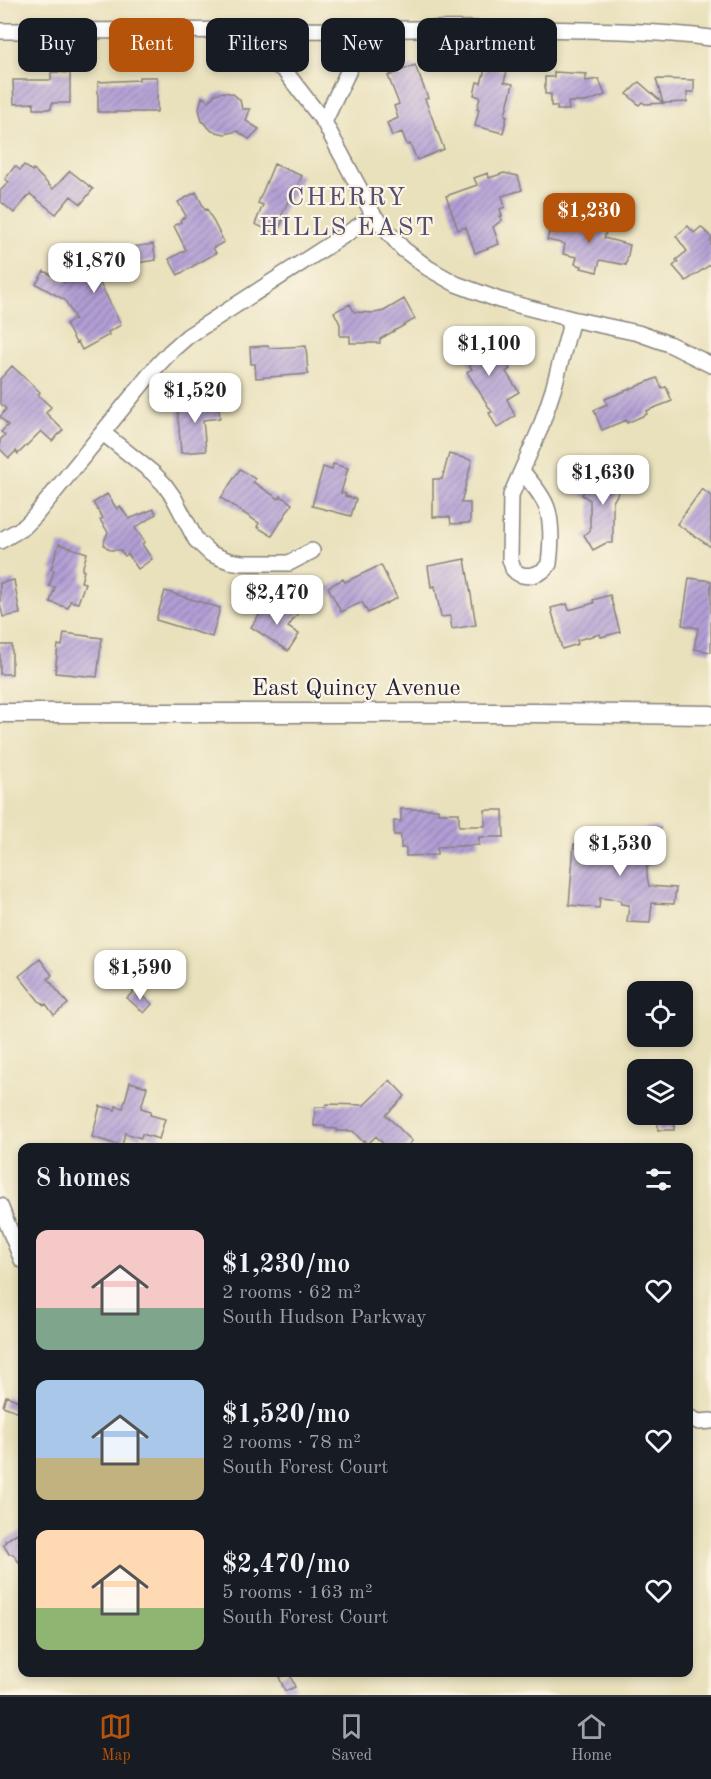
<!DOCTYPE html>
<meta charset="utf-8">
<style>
:root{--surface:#171b24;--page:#242831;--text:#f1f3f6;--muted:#9ea1a6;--line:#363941;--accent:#b45309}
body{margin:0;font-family:"Old Standard TT",serif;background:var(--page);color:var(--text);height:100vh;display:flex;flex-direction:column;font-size:22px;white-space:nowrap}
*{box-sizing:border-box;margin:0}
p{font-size:20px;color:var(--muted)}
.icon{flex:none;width:33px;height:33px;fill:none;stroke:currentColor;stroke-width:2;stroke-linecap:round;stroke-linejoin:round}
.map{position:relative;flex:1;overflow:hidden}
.sheet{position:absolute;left:18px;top:1143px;width:675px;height:534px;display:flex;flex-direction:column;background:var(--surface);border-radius:12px;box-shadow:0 3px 9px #0003}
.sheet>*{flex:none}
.hud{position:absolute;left:18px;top:18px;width:675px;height:54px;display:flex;gap:12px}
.fabs{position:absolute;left:627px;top:981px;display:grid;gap:12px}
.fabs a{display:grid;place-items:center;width:66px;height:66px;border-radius:12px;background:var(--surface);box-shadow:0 3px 9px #0003;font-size:30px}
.price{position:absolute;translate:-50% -51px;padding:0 14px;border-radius:12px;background:#fff;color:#222;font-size:20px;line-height:39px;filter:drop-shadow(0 2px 3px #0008)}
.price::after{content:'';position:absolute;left:50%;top:36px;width:18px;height:14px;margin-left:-9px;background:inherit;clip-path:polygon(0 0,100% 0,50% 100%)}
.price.selected{background:var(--accent);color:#fff}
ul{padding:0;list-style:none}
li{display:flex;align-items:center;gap:18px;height:150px;padding:0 18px}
li span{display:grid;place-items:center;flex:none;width:168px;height:120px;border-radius:12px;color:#555}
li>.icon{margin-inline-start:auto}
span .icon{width:72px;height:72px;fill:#fffc;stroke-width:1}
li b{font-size:26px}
h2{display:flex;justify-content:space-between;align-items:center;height:72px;padding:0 18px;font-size:26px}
.pill{padding:0 21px;border-radius:12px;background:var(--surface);box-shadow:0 3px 9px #0003;font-size:21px;line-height:54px}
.pill.selected{background:var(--accent);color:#fff}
.tab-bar{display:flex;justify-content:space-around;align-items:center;height:84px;border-top:2px solid var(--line);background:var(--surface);font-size:16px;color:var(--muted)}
.tab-bar a{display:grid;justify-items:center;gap:3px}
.tab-bar .selected{color:var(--accent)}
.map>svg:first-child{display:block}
.building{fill:url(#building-hatch)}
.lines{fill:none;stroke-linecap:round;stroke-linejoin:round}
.minor-casing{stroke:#86827c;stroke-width:18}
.tertiary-casing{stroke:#86827c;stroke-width:21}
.minor{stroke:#fff;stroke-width:15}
.tertiary{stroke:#fff;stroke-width:18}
.labels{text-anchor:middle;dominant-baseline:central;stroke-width:4.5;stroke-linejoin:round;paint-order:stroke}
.street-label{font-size:24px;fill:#22223b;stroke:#fcf5e5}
.neighbourhood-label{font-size:26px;letter-spacing:1.5px;fill:#544e71;stroke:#fcf5e5}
</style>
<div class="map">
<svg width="711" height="1695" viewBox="0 0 711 1695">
<defs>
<pattern id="building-hatch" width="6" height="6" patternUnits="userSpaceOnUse" patternTransform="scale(1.5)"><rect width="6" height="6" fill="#b29fd5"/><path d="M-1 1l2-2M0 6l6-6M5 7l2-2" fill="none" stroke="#9081ae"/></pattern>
</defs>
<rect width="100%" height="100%" fill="#fcf5e5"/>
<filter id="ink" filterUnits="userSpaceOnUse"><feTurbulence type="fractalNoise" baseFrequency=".0167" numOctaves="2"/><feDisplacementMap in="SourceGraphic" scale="12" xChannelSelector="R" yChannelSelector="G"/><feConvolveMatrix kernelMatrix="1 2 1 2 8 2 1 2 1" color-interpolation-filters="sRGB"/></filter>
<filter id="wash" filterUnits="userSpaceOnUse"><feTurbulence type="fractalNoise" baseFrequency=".008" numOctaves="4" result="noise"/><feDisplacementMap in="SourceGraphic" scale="24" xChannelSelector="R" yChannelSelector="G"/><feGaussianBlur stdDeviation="1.35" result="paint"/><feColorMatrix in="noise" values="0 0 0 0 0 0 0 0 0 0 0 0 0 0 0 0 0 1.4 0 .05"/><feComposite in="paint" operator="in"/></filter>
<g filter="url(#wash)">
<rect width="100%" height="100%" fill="#e9e1bc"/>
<g id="blocks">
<path class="building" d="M415 65 428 98 425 99 444 149 417 160 410 144 407 145 402 132 392 136 387 123 398 118 394 106 399 104 388 76Z
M486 66 507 71 504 82 513 84 505 115 507 116 503 133 475 126 479 109H477L480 97 474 95 477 82 481 83Z
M51 72 70 73V103H52L51 109H34V103L14 104 13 80H51Z
M554 72 587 74 585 81 599 79 605 95 586 102H568L569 110H557V106H551V94H545V77H554Z
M139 77H157V112H98V82L139 80Z
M656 79 694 80V92H687V102L645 104 642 102 639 105 627 94 639 82 663 103Z
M224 92 233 94 240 100 242 109H250L246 121 259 129 249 139 237 131 225 134 212 131 202 121 199 109 202 97 209 101 215 94Z
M274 164 302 176 292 198 290 197 280 219 283 220 276 234 255 224 263 205 258 203Z
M24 165 32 171 33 169 53 189 70 171 93 189 81 204 71 196 56 214 30 194 14 213 0 201V191L9 182 5 179 15 166 20 170Z
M488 173 489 178 504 173 518 176 522 190 502 196 505 207 500 209 502 216H500L502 220 493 227 499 244 475 253 466 227 458 230 446 196 477 185 474 178Z
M196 192 205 210 207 209 224 242 213 248 216 253 178 275 169 259 186 250 174 226 181 222 180 220 186 216 178 202Z
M577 217 601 223 600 231 606 232 604 238 630 245 626 265 600 260 597 272 581 268 582 266 575 264 577 257 563 254 565 244 547 240 551 226 563 228 564 222 575 224Z
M688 226 694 233 701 227 711 237V264L686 281 673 266 678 262 676 260 687 251 676 236Z
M153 244 156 260 129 264 112 277 100 283 121 325 108 332 109 335 82 350 78 342 76 343 66 324 75 319 65 300 36 284 44 271 64 282 100 262 99 260 117 247 119 249Z
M404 299 415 319 380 339V343H350V336H340V324L334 312 350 304 354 312 375 313 384 311Z
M477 329 480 333 482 332 488 341 484 344 495 361 502 357 510 369 506 372 519 392 507 399 515 416 497 428 489 413 492 412 467 372 472 369 457 345 461 342 459 340Z
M268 346 269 348 306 346 308 374 256 378 255 364H251L250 347Z
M12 366 40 392 38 395 51 407 46 413 63 430 52 441 41 431 18 454 16 451 9 458 0 449V440L5 435 1 432 8 425 0 417 6 409 0 403V379Z
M657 378 662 388 666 387 672 401 646 411 647 414 627 423 626 420 602 430 594 410 607 404 605 399Z
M202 400V402L218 401 220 418 203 420 206 451 181 453 177 404Z
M449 454 472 460 461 503H470V523L451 524 450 517H433V479H442Z
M333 464 348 468 341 493 346 494 345 496 356 499 351 516 312 506 323 467 332 470Z
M609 465 628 476 613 502V543H606L593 550 584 535 590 531V500L582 495 590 480 598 484Z
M240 469 255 479 253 482 279 499 281 496 292 504 272 536 257 527 259 523 221 498Z
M702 489 711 496V547L677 524Z
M107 494 117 509 120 506 129 519 154 509 156 514 135 528 145 542 142 544 152 559 138 569 128 554 125 556 120 550H110L104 545 105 539 108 532 100 520 103 518 93 503Z
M59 544 87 553 82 570 84 571 81 582 85 583 78 603 70 601 68 608 50 602 55 587 49 586 54 570 51 569Z
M465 559 476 625 452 629 450 616 441 617 435 586 431 587 428 566Z
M381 565 397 598 368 613 362 602 341 612 328 587 343 579 345 582Z
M689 578 711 581V652L694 649 698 628 682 625Z
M14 580 20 614 3 617 0 603V583Z
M165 591 220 608 212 637 156 620Z
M610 595 620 632 601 637 600 634 577 640 578 644 562 649 551 608 567 604 569 610 594 603 593 600Z
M284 604 298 613 288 627 299 634 288 651 251 627 266 605 278 613Z
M64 633 102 638 97 677 55 673 58 645 62 646Z
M0 645H12V674H0Z
M401 809H438V813H459V826H485V810H503L504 837H479V845L437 847V855L406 856V848H401V835H394V821H401Z
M651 827 660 828 657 864 647 866V876L649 886 676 888 674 904 652 903 650 923 627 922 629 905 621 904 620 900 600 898 599 908 569 905 574 844 596 845 595 856 625 859V851L630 850 631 832Z
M40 959 52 975 48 979 68 1004 54 1015 46 1004 44 1005 39 1001 19 976Z
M136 989 152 1004 144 1013 127 998Z
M390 1080 405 1096 386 1115 412 1141 406 1148H387L376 1136 368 1144 365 1140 363 1142 353 1131H337V1129L325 1128V1126H314L315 1107H326V1104L364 1105Z
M130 1082 147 1087 141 1108 151 1111 150 1115 165 1119 159 1139 142 1134 141 1138 125 1133 122 1146 92 1137 100 1106 115 1110 116 1106 123 1108Z
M658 1114H675L674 1130H658Z
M6 1396 22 1402V1413L3 1406Z
M22 1530V1566L13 1554H9L3 1544 6 1542 5 1541Z
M289 1673 295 1687 285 1691 279 1677Z"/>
</g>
</g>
<g filter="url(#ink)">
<use href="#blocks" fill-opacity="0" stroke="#86827c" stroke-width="1.5"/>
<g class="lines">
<g class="minor-casing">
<path id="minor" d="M219 30 284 70 324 122 374 216 403 249 428 268 456 284 499 300 572 319 638 333 669 344 711 365
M0 31 368 30C420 28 472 29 524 29 587 30 649 30 711 38
M324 122 368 30
M103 433 153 473 164 484 174 498 196 540 211 554 229 561 242 563H289L312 551
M522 471C531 483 544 496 548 511 552 527 551 548 549 564 542 575 523 581 513 569 513 568 510 560 510 559L511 495 540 429 553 390 572 319
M0 541 24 527 34 517 155 368 171 351 188 336 374 216
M0 1206 22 1260
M688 1417 699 1422 711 1421"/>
</g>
<g class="tertiary-casing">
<path id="tertiary" d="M0 713H535L711 715"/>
</g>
<use href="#minor" class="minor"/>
<use href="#tertiary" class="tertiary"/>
</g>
</g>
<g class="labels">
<g class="street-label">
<text x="356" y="689">East Quincy Avenue</text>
</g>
<g class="neighbourhood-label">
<text x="347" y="198">CHERRY<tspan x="347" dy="30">HILLS EAST</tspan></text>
</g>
</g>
</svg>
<div class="fabs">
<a><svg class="icon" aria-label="locate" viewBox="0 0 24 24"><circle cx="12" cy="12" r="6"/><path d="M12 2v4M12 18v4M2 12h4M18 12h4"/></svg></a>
<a><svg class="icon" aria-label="layers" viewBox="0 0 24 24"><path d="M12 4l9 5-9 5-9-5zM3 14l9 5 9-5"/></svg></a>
</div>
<b class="price selected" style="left:589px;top:244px">$1,230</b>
<b class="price" style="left:94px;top:294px">$1,870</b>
<b class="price" style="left:489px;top:377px">$1,100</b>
<b class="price" style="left:195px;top:424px">$1,520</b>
<b class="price" style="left:603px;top:506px">$1,630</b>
<b class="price" style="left:277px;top:626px">$2,470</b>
<b class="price" style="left:620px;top:877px">$1,530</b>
<b class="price" style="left:140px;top:1001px">$1,590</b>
<div class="hud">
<a class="pill">Buy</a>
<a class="pill selected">Rent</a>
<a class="pill">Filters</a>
<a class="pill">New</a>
<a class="pill">Apartment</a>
</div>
<section class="sheet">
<h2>8 homes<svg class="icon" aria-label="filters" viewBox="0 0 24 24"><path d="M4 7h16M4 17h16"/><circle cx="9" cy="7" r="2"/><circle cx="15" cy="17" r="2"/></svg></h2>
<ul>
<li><span style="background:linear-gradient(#f6c9c9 65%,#7fa58c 0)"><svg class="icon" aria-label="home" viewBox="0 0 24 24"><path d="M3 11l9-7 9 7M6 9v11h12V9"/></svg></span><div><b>$1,230/mo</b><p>2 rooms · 62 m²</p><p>South Hudson Parkway</p></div><svg class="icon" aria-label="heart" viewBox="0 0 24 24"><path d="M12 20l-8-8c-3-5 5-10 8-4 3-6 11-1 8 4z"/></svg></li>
<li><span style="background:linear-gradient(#a9c7e8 65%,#c2b280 0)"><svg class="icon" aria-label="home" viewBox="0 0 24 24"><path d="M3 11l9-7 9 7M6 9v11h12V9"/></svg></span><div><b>$1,520/mo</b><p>2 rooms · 78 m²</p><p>South Forest Court</p></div><svg class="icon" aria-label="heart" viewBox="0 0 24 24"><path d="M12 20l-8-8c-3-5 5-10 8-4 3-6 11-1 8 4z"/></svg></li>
<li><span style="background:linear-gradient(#ffd9b3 65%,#8fb573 0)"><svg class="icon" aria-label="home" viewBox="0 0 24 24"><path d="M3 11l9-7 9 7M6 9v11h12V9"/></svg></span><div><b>$2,470/mo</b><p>5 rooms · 163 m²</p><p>South Forest Court</p></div><svg class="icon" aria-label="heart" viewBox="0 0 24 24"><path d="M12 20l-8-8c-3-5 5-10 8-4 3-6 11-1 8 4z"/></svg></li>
</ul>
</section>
</div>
<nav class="tab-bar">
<a class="selected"><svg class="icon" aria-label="map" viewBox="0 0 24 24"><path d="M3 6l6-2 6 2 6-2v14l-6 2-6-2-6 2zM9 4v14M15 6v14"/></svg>Map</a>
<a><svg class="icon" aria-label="saved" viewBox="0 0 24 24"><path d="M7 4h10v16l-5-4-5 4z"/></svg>Saved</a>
<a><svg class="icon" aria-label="home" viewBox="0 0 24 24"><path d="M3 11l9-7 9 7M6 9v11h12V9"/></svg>Home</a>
</nav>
